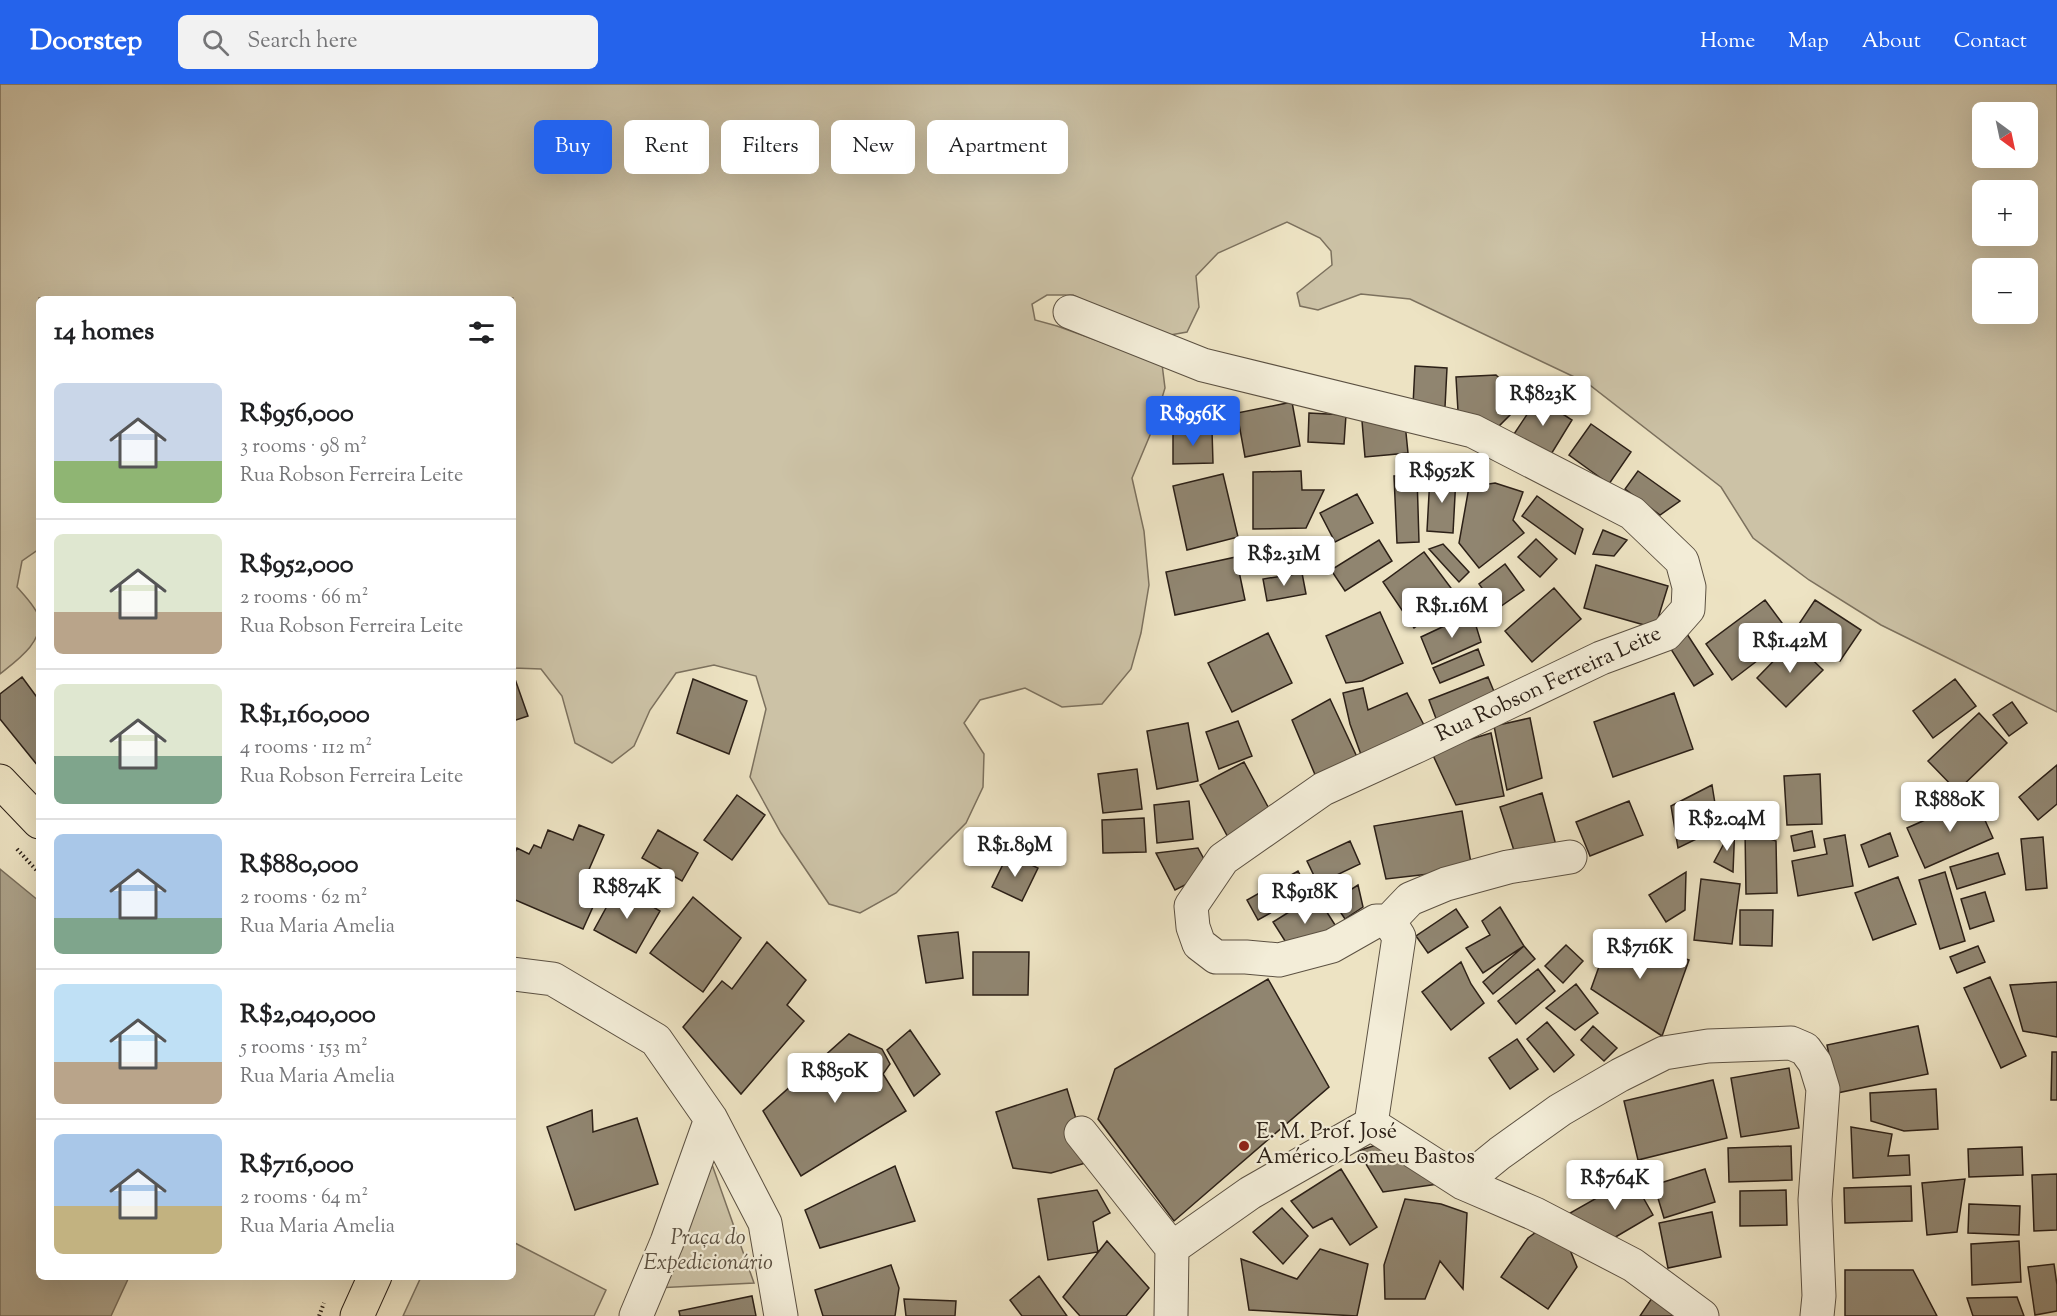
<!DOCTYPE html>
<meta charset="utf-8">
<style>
:root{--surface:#fff;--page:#f2f2f2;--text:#202124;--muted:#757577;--line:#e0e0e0;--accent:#2563eb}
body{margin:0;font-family:"Sorts Mill Goudy",serif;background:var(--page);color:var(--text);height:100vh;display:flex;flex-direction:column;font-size:22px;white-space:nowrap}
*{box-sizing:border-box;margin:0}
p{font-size:20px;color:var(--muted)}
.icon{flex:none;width:33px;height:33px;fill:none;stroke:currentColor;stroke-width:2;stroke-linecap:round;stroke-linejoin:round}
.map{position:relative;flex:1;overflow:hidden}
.details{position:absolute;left:36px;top:212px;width:480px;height:984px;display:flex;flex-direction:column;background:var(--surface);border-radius:9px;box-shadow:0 6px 24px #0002}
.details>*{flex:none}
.hud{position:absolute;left:534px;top:36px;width:570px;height:54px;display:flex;gap:12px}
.needle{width:39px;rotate:147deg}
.tools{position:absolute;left:1972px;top:18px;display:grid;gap:12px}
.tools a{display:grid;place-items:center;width:66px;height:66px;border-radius:9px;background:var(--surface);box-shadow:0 6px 24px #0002;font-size:30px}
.price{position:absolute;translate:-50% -51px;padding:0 14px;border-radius:6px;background:#fff;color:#222;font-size:20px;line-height:39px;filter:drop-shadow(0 2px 3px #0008)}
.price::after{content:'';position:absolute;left:50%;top:36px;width:18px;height:14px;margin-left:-9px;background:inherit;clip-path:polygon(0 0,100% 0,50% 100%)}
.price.active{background:var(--accent);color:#fff}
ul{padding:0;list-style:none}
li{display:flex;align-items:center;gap:18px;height:150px;padding:0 18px}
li+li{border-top:2px solid var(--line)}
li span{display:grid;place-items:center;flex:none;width:168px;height:120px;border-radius:9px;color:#555}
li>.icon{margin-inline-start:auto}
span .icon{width:72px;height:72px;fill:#fffc;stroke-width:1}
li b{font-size:26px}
h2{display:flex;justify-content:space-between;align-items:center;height:72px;padding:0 18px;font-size:26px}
.pill{padding:0 21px;border-radius:9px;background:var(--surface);box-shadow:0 6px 24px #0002;font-size:21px;line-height:54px}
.pill.active{background:var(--accent);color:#fff}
header{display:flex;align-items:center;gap:36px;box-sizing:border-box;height:84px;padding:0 30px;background:var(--accent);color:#fff}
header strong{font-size:28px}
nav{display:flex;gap:33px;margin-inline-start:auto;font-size:21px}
.search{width:420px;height:54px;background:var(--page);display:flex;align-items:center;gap:15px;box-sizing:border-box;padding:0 21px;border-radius:9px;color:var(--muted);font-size:22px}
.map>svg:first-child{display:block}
.green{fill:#ccc2a6;stroke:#7c715e;stroke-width:1.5;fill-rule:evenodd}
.water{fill:#aba189;stroke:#786d5b;stroke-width:1.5}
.building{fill:#908570;stroke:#2c2017;stroke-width:1.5}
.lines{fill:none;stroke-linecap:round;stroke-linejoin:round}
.minor-casing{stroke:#5c5142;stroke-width:35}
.major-casing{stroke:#2c2017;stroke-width:35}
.path{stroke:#2c2017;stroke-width:4;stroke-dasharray:1.5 3;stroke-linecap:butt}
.minor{stroke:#f3edd8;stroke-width:33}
.major{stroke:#ede3c3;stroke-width:33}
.poi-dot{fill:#8f2418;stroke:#f3edd8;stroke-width:2}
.labels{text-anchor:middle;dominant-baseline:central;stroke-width:4.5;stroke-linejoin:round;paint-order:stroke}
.street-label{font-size:22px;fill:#2c2017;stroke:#f3edd8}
.poi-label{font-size:22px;fill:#2c2017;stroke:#f3edd8;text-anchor:start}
.park-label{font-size:22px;font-style:italic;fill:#5c5142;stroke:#f3edd8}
</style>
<header>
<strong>Doorstep</strong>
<div class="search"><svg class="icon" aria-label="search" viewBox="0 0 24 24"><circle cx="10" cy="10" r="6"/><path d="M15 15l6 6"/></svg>Search here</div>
<nav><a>Home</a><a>Map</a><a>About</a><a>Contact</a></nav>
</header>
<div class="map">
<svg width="2057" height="1232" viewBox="0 0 2057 1232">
<rect width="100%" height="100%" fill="#ede3c3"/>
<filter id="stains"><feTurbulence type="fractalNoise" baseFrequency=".00333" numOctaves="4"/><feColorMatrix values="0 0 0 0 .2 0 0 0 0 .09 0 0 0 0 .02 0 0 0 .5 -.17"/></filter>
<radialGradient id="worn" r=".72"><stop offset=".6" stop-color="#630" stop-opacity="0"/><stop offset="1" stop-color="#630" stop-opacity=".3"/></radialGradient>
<path class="green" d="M0 0H2057V628L1881 541 1809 496 1753 454 1721 403 1587 299 1410 215 1361 210 1318 226 1300 222 1297 209 1332 181 1331 167 1320 154 1287 138 1218 169 1196 192 1199 223 1187 248 1159 253 1073 211H1047L1032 220 1035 236 1057 242 1162 280 1165 304 1153 344 1132 394 1144 447 1149 501 1141 549 1131 585 1102 620 1062 623 1025 604 980 616 964 639 984 670 983 703 966 739 896 809 860 829 829 820 781 749 750 693 766 625 756 592 714 581 676 589 650 626 634 662 612 679 575 659 562 612 541 585 513 584V214H39V465L22 477 17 503C24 511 37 524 39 534 44 558 16 577 0 590ZM1983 28H2028V74H1983ZM1983 106H2028V152H1983ZM1983 184H2028V230H1983Z
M709 1072 754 1199 656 1204Z
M513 1158 606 1206 594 1232H403L421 1193 513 1192Z"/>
<path class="water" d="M0 785 39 817V1192L129 1193 111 1232H0Z"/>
<path class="building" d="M1415 282 1447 284 1445 323 1413 321Z
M1496 291 1524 317 1498 343 1458 327 1456 293Z
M1538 314 1572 336 1550 372 1514 350Z
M1292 318 1300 362 1245 373 1237 329Z
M1361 325 1405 339 1408 369 1365 373Z
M1309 329 1346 331 1344 360 1308 358Z
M1591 340 1631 368 1609 400 1569 371Z
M1212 346 1213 379 1173 380V347Z
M1301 387 1302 406H1324L1306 444 1253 445V388Z
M1638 387 1680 417 1660 431 1625 405Z
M1223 390 1238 453 1187 466 1173 402Z
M1417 391 1419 458 1397 459 1394 392Z
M1430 392 1456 393 1453 449 1427 447Z
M1495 399 1523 408 1513 436 1524 449 1479 484 1459 459 1469 403Z
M1357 410 1373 439 1335 458 1320 429Z
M1537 412 1583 445 1575 470 1522 432Z
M1603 446 1627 456 1614 472 1593 470Z
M1301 453 1299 481 1258 487 1251 459Z
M1536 455 1557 475 1540 493 1518 473Z
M1379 456 1392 477 1345 507 1331 486Z
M1443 460 1469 488 1459 498 1429 465Z
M1424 468 1457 512 1414 544 1383 498Z
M1236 473 1245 516 1175 531 1166 488Z
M1505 480 1524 506 1497 525 1479 500Z
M1596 481 1668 502 1655 544 1584 524Z
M1302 489 1306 510 1267 517 1263 495Z
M1554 504 1581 535 1532 578 1505 547Z
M1765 516 1791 551 1732 596 1706 560Z
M1815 516 1861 546 1840 577 1795 546Z
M1380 528 1403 579 1362 597 1346 599 1326 552Z
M1472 529 1481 558 1432 580 1421 553Z
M1268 549 1292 599 1232 628 1208 579Z
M1687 550 1713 590 1694 602 1669 562Z
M1793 557 1823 586 1786 623 1757 594Z
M1478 565 1484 581 1440 599 1433 584Z
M22 593 39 616 38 682 0 635V610Z
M1488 593 1500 622 1440 645 1429 616Z
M515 595 528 632 513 637V596Z
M693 595 747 617 729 670 677 649Z
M1955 595 1976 622 1933 654 1913 627Z
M1363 604 1368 626 1407 609 1425 643 1364 679 1350 640 1343 609Z
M1674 609 1693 665 1613 693 1594 638Z
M1330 615 1357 673 1316 693 1292 636Z
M2012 618 2027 639 2009 652 1993 631Z
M1979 629 2007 659 1957 707 1928 677Z
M1530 634 1542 694 1507 706 1494 642Z
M1238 637 1252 672 1219 685 1206 648Z
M1188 639 1198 697 1157 705 1147 647Z
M1491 649 1504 712 1456 721 1431 667Z
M1244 678 1274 734 1230 757 1200 701Z
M2057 681V720L2038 736 2019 713Z
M1137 685 1142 725 1103 729 1098 690Z
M1820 690 1822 740 1787 741 1784 692Z
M1712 701 1719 744 1678 764 1671 722Z
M1542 709 1557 765 1518 779 1500 723Z
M737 711 765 731 732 776 704 756Z
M1975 714 1993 754 1925 784 1907 744Z
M1189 717 1193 755 1157 759 1154 721Z
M1629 717 1643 751 1590 772 1576 738Z
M1462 727 1472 785 1386 795 1374 742Z
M1144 734 1146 768 1103 769 1102 736Z
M1735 739 1733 788 1714 778Z
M579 741 604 751 584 797 601 805 583 845 513 815V773L517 764 529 770 534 761 541 764 548 746 573 756Z
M658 746 698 769 682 797 642 774Z
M1745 746 1776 757 1777 809 1746 810Z
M1812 747 1815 763 1794 767 1791 752Z
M1890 749 1898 772 1869 783 1861 761Z
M1845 751 1853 802 1798 812 1792 777 1827 770 1824 755Z
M2043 753 2047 804 2026 806 2021 755Z
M1350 757 1360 780 1318 800 1307 777Z
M1198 764 1211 788 1175 806 1156 769Z
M1998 769 2005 790 1957 805 1950 783Z
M1008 770 1038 784 1022 817 992 803Z
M1298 787 1309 807 1258 836 1247 816Z
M1686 788 1685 826 1666 838 1649 811Z
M1945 788 1965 857 1940 865 1919 796Z
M1898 793 1916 840 1873 856 1855 809Z
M1701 795 1740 800 1732 860 1694 856Z
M1358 801 1363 823 1345 835 1333 817Z
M618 802 660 827 636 869 594 846Z
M1985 808 1994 837 1970 845 1961 815Z
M1316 811 1337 844 1294 871 1273 838Z
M693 813 741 854 703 908 650 869Z
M1500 823 1524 862 1483 889 1466 864 1490 851 1482 837Z
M1456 825 1468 843 1428 869 1416 852Z
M1740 826H1773L1772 862 1740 861Z
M958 848 963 894 926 899 918 852Z
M1611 849 1689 876 1662 952 1591 905Z
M767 858 806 896 787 921 804 937 741 1010 683 943 722 897 732 905Z
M1566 861 1583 877 1563 899 1545 882Z
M1524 862 1535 875 1493 910 1483 898Z
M1978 862 1985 878 1957 889 1950 873Z
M973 868H1029L1028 911H973Z
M1461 878 1471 900 1484 919 1451 946 1422 908Z
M1538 885 1555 907 1516 940 1498 917Z
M1990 893 2026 972 2001 984 1964 904Z
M1268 895 1329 1003 1174 1137 1098 1035 1115 985Z
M2057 898V953L2023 947 2010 901Z
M1576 900 1598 929 1575 946 1546 924Z
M1547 938 1574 971 1554 988 1527 955Z
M1593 942 1617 964 1604 977 1581 956Z
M1918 942 1928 990 1837 1009 1827 961Z
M910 946 940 990 914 1012 887 966Z
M849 950 882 965 890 980 883 990 906 1027 801 1092 763 1027Z
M1517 955 1538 985 1510 1005 1489 974Z
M2052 968H2057V1016H2051Z
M1789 984 1799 1044 1741 1053 1731 994Z
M1713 996 1727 1054 1638 1076 1624 1017Z
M1067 1005 1089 1078 1051 1089 1013 1084 996 1028Z
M1936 1005 1938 1045 1904 1047 1871 1037 1870 1009Z
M592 1026 593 1048 637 1034 658 1100 575 1126 547 1043Z
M1851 1043 1892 1050 1888 1072 1909 1071 1910 1091 1853 1094Z
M1382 1059 1445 1099 1383 1108 1358 1067Z
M1791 1062 1792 1096 1729 1098 1728 1064Z
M2022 1063 2023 1091 1969 1093 1968 1065Z
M895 1082 915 1137 820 1164 805 1126Z
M1341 1085 1377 1143 1350 1161 1332 1134 1313 1144 1291 1117Z
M1705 1085 1715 1118 1664 1134 1654 1101Z
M2057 1090V1146L2034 1147 2032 1091Z
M1632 1094 1653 1131 1607 1158 1570 1129Z
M1965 1095 1957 1148 1927 1151 1922 1099Z
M1911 1102 1912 1137 1845 1139 1844 1104Z
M1097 1106 1110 1129 1093 1138 1098 1168 1048 1176 1038 1115Z
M1786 1106 1787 1141 1740 1142V1107Z
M1405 1115 1441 1120 1467 1129 1463 1205 1440 1177 1425 1215H1385L1384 1181Z
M1969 1120 2020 1122 2019 1151 1968 1149Z
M1282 1124 1308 1152 1283 1180 1253 1148Z
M1712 1128 1721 1173 1668 1184 1659 1139Z
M1539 1146 1568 1161 1577 1183 1548 1225 1501 1193 1528 1154Z
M1107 1157 1149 1204 1126 1232H1080L1063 1213Z
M2019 1157 2021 1198 1972 1201 1971 1160Z
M1320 1165 1368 1180 1357 1232 1249 1226 1241 1175 1297 1195Z
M2054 1180 2057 1201V1227L2035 1231 2028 1183Z
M891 1181 899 1204 895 1232H823L815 1206Z
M1845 1186H1913L1937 1232H1845Z
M1039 1192 1067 1232H1022L1010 1216Z
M1656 1208 1686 1232H1640Z
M752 1212 756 1232H680L679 1227Z
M2017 1213 2024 1232H1973L1967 1214Z
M904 1215 956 1217 955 1232H906Z"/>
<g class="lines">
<g class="minor-casing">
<path id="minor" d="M1070 228 1203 281 1473 347 1632 429 1682 477 1689 503 1688 525 1666 550 1601 574 1417 662 1323 705 1223 775 1191 822 1193 843 1199 860 1216 873H1246L1279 876 1332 862 1376 837H1389L1399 853 1371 1040
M1389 837 1410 815 1446 800 1508 783 1570 773
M513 890 553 895 656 956 711 1035 765 1139 781 1232
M1371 1040 1463 1099 1535 1130 1633 1181 1702 1232
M1081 1049 1172 1164
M1463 1099 1500 1069 1560 1026 1620 991 1664 969 1708 962 1791 959 1805 965 1815 979 1823 1005 1815 1116 1819 1212 1817 1232
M1172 1164 1250 1109 1371 1040
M636 1232 667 1158 711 1035
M1171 1232 1172 1164"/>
</g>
<g class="major-casing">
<path id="major" d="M0 697 39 738
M357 1232 375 1192"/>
</g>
<path class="path" d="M17 765 39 789
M319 1232 324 1219"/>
<use href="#minor" class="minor"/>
<use href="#major" class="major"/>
</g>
<circle class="poi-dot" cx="1244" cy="1062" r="6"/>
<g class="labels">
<g class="street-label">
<text transform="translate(1549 601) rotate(-25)">Rua Robson Ferreira Leite</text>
</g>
<g class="poi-label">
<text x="1256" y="1049">E. M. Prof. José<tspan x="1256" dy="25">Américo Lomeu Bastos</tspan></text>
</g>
<g class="park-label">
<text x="708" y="1155">Praça do<tspan x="708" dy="25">Expedicionário</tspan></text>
</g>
</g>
<rect width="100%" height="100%" filter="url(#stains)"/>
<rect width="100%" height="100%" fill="url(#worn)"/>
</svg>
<div class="tools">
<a><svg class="needle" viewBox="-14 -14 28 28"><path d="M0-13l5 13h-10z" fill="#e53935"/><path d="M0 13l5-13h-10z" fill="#757577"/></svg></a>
<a>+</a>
<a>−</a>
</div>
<b class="price" style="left:1543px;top:343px">R$823K</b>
<b class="price active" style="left:1193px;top:363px">R$956K</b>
<b class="price" style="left:1442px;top:420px">R$952K</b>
<b class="price" style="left:1284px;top:503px">R$2.31M</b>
<b class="price" style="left:1452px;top:555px">R$1.16M</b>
<b class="price" style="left:1790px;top:590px">R$1.42M</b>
<b class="price" style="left:1950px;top:749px">R$880K</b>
<b class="price" style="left:1727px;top:768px">R$2.04M</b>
<b class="price" style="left:1015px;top:794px">R$1.89M</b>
<b class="price" style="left:627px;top:836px">R$874K</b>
<b class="price" style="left:1305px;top:841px">R$918K</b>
<b class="price" style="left:1640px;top:896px">R$716K</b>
<b class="price" style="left:835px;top:1020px">R$850K</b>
<b class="price" style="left:1615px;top:1127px">R$764K</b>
<div class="hud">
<a class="pill active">Buy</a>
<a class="pill">Rent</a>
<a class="pill">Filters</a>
<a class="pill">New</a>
<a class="pill">Apartment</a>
</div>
<section class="details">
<h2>14 homes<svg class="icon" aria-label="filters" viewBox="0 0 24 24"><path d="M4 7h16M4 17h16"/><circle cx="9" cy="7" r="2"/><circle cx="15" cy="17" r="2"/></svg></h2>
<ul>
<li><span style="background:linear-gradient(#c9d6e8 65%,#8fb573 0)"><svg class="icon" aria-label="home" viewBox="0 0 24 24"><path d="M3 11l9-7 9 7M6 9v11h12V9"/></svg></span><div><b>R$956,000</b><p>3 rooms · 98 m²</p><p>Rua Robson Ferreira Leite</p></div></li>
<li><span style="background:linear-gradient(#dfe7d0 65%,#b9a48a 0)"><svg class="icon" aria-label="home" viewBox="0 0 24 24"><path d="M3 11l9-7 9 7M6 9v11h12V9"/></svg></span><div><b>R$952,000</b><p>2 rooms · 66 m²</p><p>Rua Robson Ferreira Leite</p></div></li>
<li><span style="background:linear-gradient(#dfe7d0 60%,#7fa58c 0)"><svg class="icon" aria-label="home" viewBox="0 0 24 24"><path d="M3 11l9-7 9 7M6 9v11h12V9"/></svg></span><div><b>R$1,160,000</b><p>4 rooms · 112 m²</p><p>Rua Robson Ferreira Leite</p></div></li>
<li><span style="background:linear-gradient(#a9c7e8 70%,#7fa58c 0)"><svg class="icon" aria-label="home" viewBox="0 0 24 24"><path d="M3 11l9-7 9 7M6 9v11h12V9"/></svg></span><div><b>R$880,000</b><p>2 rooms · 62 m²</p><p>Rua Maria Amelia</p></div></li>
<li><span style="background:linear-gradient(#bfe0f5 65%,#b9a48a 0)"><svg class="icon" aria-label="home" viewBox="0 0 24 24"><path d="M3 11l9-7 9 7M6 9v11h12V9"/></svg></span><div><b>R$2,040,000</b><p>5 rooms · 153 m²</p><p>Rua Maria Amelia</p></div></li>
<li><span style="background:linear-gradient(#a9c7e8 60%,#c2b280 0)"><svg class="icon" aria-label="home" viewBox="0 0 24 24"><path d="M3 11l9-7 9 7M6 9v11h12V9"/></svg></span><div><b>R$716,000</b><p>2 rooms · 64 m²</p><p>Rua Maria Amelia</p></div></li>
</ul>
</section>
</div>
